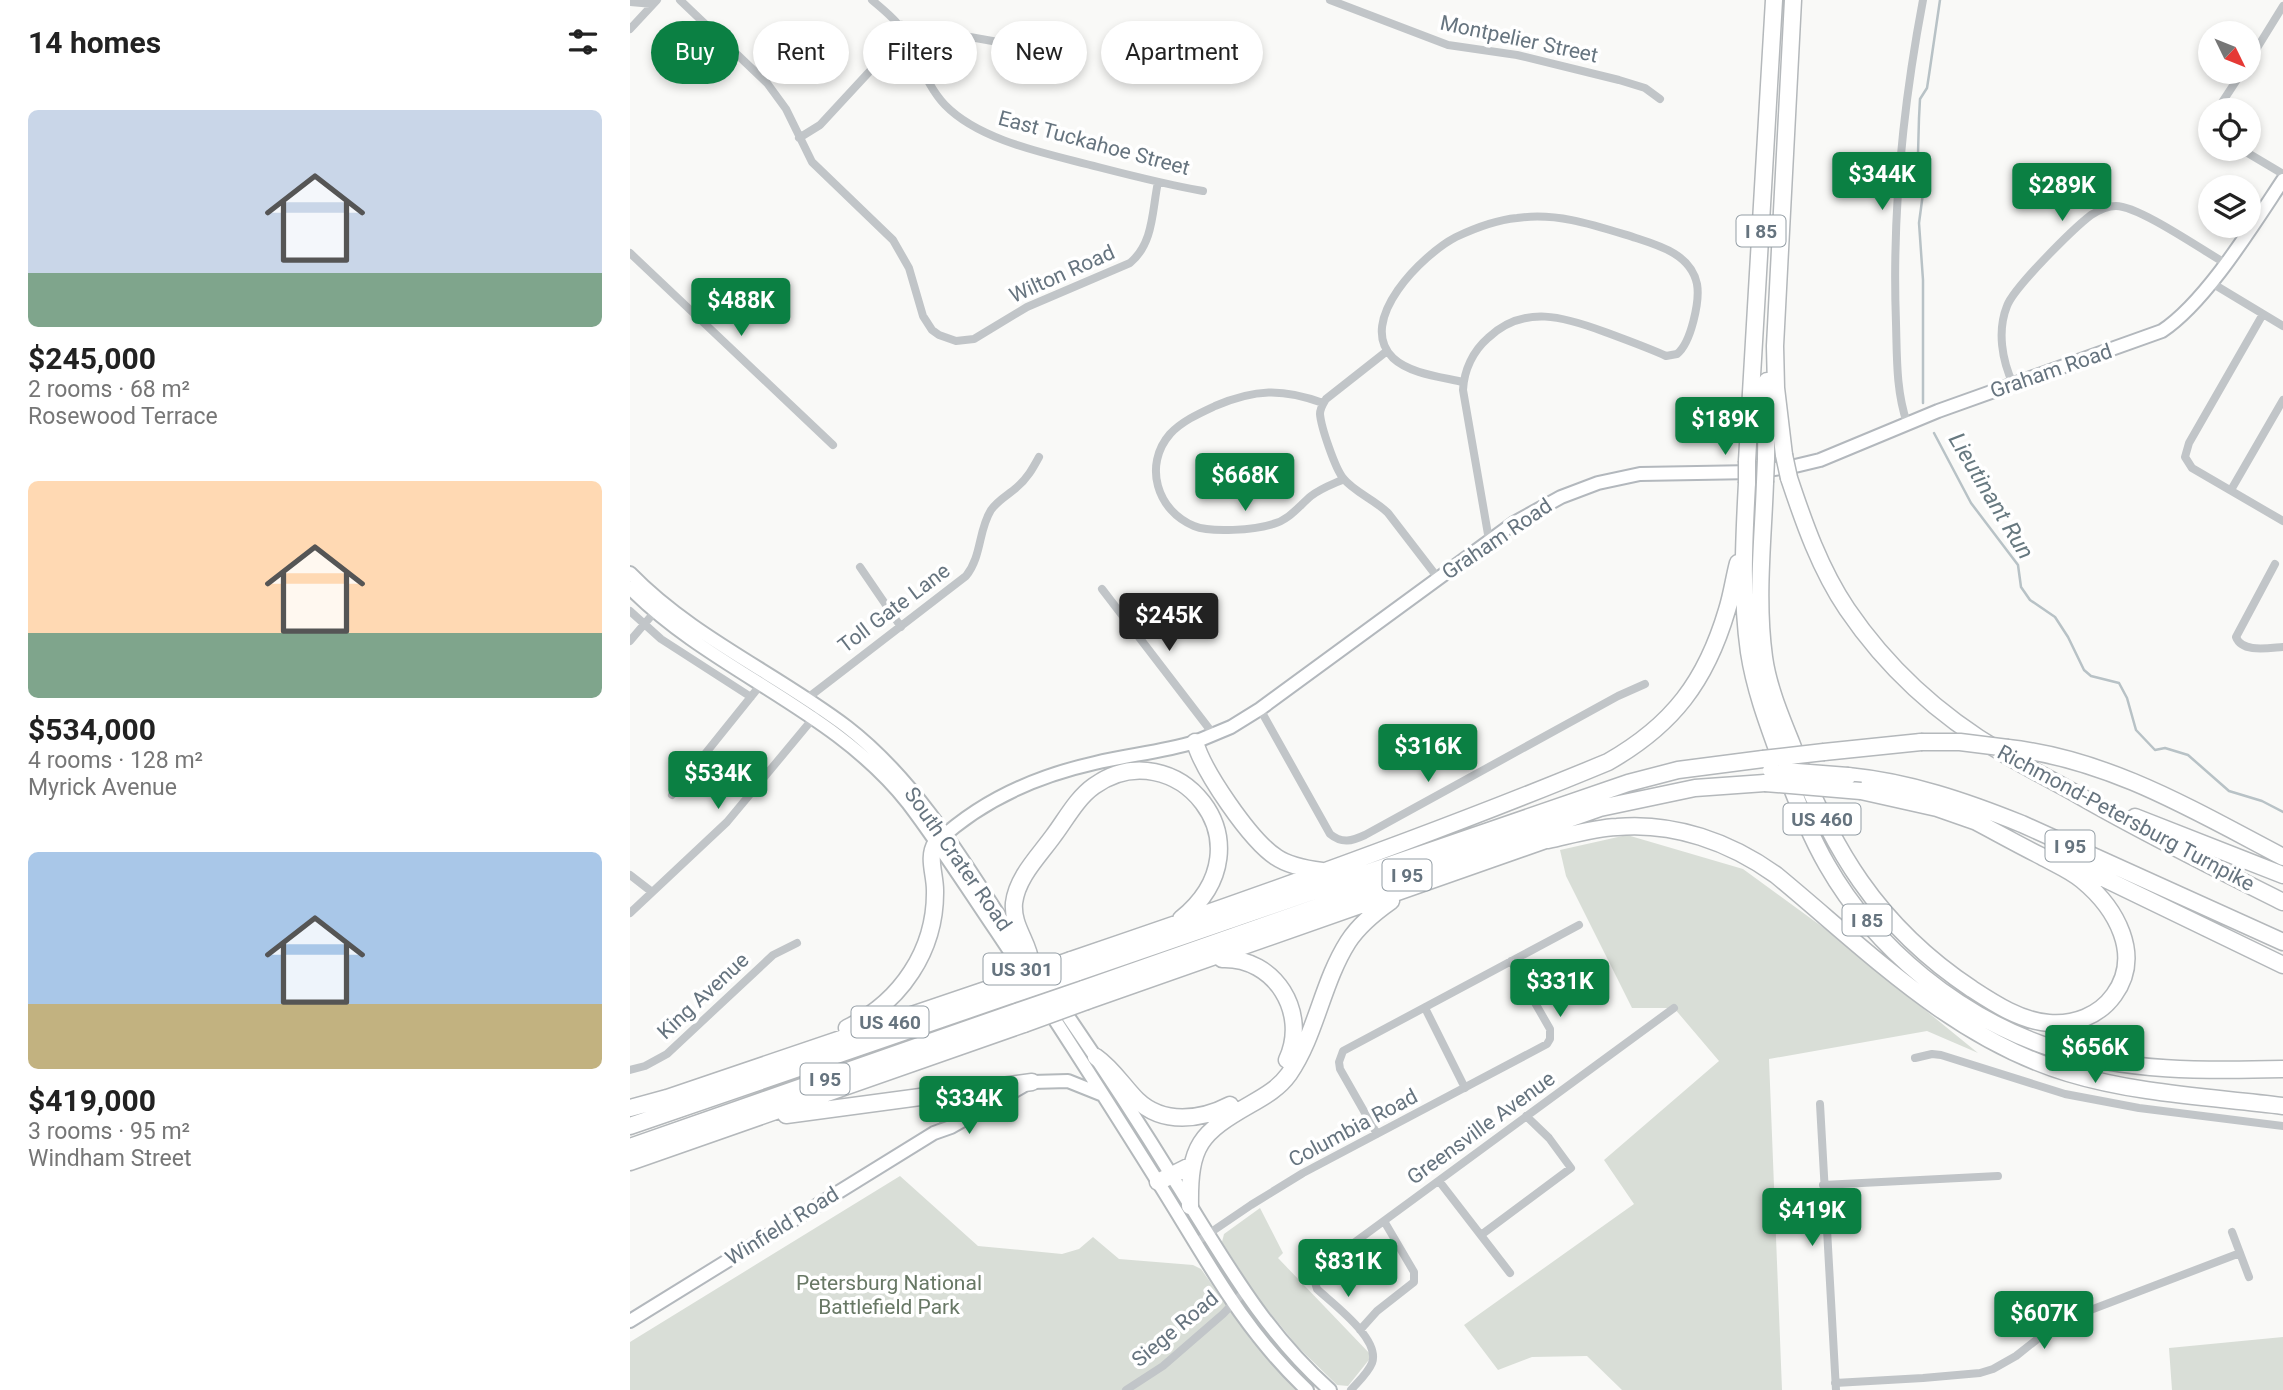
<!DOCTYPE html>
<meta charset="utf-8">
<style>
:root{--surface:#fff;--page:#f6f6f6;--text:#222;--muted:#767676;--accent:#0b8043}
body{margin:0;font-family:Roboto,sans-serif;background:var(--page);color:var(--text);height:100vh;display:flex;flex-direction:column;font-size:26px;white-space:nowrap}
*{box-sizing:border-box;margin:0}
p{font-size:23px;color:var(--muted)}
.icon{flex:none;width:38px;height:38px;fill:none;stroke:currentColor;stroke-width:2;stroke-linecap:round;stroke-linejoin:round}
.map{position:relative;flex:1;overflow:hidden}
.side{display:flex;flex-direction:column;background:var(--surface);width:630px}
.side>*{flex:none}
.hud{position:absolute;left:21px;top:21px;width:665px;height:63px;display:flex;gap:14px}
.needle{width:46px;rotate:133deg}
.tools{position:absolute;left:1568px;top:21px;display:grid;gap:14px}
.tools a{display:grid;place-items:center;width:63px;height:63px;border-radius:50%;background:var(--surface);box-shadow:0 4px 10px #0003;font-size:35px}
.price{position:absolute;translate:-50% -60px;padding:0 16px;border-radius:7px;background:var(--accent);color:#fff;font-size:23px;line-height:46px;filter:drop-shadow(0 2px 4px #0008)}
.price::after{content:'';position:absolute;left:50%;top:42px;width:21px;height:16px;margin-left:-10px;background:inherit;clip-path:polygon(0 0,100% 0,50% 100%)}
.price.active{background:#222;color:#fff}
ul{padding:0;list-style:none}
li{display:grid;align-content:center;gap:14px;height:371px;padding:0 28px}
li span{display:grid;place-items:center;height:217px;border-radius:10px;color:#555}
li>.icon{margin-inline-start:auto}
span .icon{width:126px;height:126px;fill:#fffc;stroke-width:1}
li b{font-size:30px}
h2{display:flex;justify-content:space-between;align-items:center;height:84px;padding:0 28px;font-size:30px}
.chip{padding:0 24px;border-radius:32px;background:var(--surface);box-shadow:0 4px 10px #0003;font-size:24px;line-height:63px}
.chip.active{background:var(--accent);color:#fff}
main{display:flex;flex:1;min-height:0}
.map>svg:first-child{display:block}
.green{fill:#d9ded7}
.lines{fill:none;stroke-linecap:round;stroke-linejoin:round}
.stream{stroke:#b8c2c6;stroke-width:2.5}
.secondary-casing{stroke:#b3b8bd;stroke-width:16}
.primary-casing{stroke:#b4b9bc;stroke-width:16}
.highway-casing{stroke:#b4b8bb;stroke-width:19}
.street{stroke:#c1c5c8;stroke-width:8}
.secondary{stroke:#fff;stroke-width:12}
.primary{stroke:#fff;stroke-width:12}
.highway{stroke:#fff;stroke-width:16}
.highway-bridge-casing{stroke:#b4b8bb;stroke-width:19;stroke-linecap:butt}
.highway-bridge{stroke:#fff;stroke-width:16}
.labels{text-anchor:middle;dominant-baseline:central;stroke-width:7;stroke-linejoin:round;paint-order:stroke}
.shield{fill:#fff;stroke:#949ea5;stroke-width:2}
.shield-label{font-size:19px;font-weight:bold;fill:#66747f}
.street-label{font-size:21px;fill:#66747f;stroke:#fff}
.park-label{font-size:21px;fill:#687865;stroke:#fff}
.water-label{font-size:23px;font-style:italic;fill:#677980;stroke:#fff}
</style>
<main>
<section class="side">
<h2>14 homes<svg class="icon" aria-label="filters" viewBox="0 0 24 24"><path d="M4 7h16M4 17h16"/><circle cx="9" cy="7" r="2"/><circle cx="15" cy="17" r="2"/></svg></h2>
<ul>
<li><span style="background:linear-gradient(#c9d6e8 75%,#7fa58c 0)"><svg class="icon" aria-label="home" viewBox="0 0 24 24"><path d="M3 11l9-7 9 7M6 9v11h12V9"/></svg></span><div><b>$245,000</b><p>2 rooms · 68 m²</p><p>Rosewood Terrace</p></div></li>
<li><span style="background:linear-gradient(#ffd9b3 70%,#7fa58c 0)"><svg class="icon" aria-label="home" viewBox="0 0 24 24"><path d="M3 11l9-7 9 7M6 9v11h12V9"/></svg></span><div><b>$534,000</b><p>4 rooms · 128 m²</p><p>Myrick Avenue</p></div></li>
<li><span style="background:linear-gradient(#a9c7e8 70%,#c2b280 0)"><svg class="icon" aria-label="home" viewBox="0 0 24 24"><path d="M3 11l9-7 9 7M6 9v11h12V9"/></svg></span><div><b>$419,000</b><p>3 rooms · 95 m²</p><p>Windham Street</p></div></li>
</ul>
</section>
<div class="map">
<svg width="1653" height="1390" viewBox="0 0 1653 1390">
<rect width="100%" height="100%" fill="#f9f9f7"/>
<path class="green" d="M997 835 1113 869 1198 931 1348 1053 1297 1031 1139 1059 1152 1390H992L957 1356 902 1357 868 1370 834 1325 1004 1204 974 1160 1089 1061 1044 1008H1002L936 876 930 850Z
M270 1176 348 1246 432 1254 449 1249 463 1237 489 1259 563 1265 571 1269 621 1340 666 1390H0V1342Z
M630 1208 653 1253 648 1258 742 1356 718 1386 707 1385 668 1347 627 1297 592 1242 594 1234Z
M1653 1337V1390H1542L1539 1348Z"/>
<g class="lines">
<path class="stream" d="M1293 403V280L1289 223 1296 171 1288 154 1289 118 1290 99 1297 88 1299 75 1310 0
M1304 433 1341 503 1388 565 1391 587 1400 600 1425 617 1438 637 1454 670 1461 676 1489 683 1497 698 1506 730 1525 750 1535 748 1558 755 1599 791 1632 801 1653 812"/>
<g class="secondary-casing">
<path id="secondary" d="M565 742 601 727 630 709 884 523 931 497 968 483 1010 474 1124 472 1165 466 1190 460 1308 411 1532 331C1576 302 1623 225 1653 180
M0 1321 304 1133 321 1127 393 1086"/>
</g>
<g class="primary-casing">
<path id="primary" d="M0 573C62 637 146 673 217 727 291 784 342 875 393 953
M0 588C83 672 203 708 278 803 310 845 339 891 369 935 424 1017 476 1099 528 1182 576 1258 611 1328 677 1390
M308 841C352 800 407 776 465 763 498 755 532 752 565 742
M410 976C457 1043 502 1111 545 1181 593 1257 632 1330 700 1390
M402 1082 438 1081 473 1095"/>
</g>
<g class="highway-casing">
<path id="highway" d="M1154 455 1146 388 1145 346 1163 0
M1136 459 1137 381
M1117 461 1144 0
M1159 478C1174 523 1190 569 1217 609 1257 668 1310 716 1371 752 1397 768 1424 781 1450 796 1516 834 1585 868 1653 902
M1135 482C1133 540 1126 599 1134 657 1138 686 1150 715 1161 742 1200 847 1247 926 1342 989 1365 1004 1391 1021 1419 1023 1444 1025 1469 1016 1484 995 1513 955 1486 908 1452 880 1440 870 1425 864 1411 856 1387 844 1364 831 1341 819
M1117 483C1114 539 1111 596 1119 652 1125 691 1139 727 1152 763 1166 798 1178 832 1197 865 1245 949 1330 1018 1422 1048 1496 1072 1576 1071 1653 1069
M565 742C573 771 620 840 646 857 659 866 677 869 692 871
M1378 748C1479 759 1565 811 1653 857
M1194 752 1291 742
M1218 776C1279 782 1335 801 1392 824L1653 942
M1231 791 1307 808 1350 823
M1505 817 1653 875
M918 840C941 835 964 828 987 827 1044 822 1100 842 1146 875 1237 950 1322 1038 1438 1073 1507 1094 1582 1097 1653 1106
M1438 861 1653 965
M592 959C645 957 679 1013 657 1060
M441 960C622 899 802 835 978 762 1043 725 1076 681 1097 610 1102 594 1104 578 1108 563
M401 964C399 942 382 927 384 903 387 877 409 856 424 835 436 819 447 798 464 786 544 729 645 843 551 919
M446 973 998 783 1048 770 1133 759
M453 989 970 808 1065 788 1135 783
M457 1001 927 836
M217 1028C271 1002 306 950 305 890 305 874 297 857 306 843
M466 1057C483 1069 493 1086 507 1100 533 1125 571 1120 600 1105
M0 1108 37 1098 376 983
M156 1115 402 1082
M0 1126 381 995
M0 1147 389 1011
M0 1162 394 1024
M528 1182 562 1165
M560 1206C559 1145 570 1133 621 1104 635 1096 649 1088 659 1074 686 1035 692 983 718 942 729 925 744 913 761 901"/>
</g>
<path class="street" d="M50 0 137 83 156 109 182 162 263 240 279 268 293 316 302 330 309 335 326 341 344 339 397 307 500 263C524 243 522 210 528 182
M242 0C250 7 259 14 266 22 286 47 293 82 315 105 351 142 420 154 468 167 503 176 538 185 573 191
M700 0 818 45 887 55 989 80 1015 88 1030 99
M0 2 23 4
M267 24 368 42
M0 29 27 0
M1619 61 1653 6
M1587 110 1612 72
M1580 122 1576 128 1580 130
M169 138 190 125 252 58 276 38
M1611 149 1653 174
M0 253 203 445
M1580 282 1653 326
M1633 314 1559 443 1555 457 1562 468 1653 521
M757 351 696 399C693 404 690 408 690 414 691 427 705 468 713 478 724 492 744 499 758 513L808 578
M833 382C812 377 780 374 763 358 725 321 793 254 826 237 845 228 866 220 887 218 929 212 967 226 1006 238 1031 246 1061 255 1067 284 1070 301 1061 343 1047 354L1036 356C1016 347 996 340 975 332 935 317 894 304 858 338 843 351 834 370 833 390L859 540
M1383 384C1372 360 1367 331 1377 306 1384 287 1444 228 1461 215 1469 210 1477 206 1486 206 1509 206 1572 250 1595 263
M693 403C652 388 625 389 585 406 570 413 552 421 540 434 513 465 527 511 564 526 581 533 625 530 643 524 659 520 669 506 681 496 691 488 703 484 714 479
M1277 423C1266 391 1267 357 1266 323 1262 217 1273 105 1293 0
M1601 490 1653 400
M1645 564 1606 637C1612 653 1638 648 1653 647
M230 567 271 627
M472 589 584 735
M0 611 31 639 121 697
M0 641 28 608
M175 700 336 576C352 556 348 531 361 510 368 500 378 495 386 488 397 479 403 468 409 457
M630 709 700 834C712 844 722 841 735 835L988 696 1015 684
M42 795 132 683
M0 875 22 892
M0 913 97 822 185 716
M795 1008 835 1088
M1285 1058 1302 1054 1311 1055 1435 1094 1509 1108 1653 1126
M0 1070 15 1066 37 1054 143 955 167 943
M1190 1104 1206 1390
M308 1129C320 1117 341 1096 358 1105
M747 1134 710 1069 709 1062 713 1051 949 925
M809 1181 880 1273
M1193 1185 1368 1176
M1602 1232 1619 1277
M851 1235 941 1168 919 1138 896 1116
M565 1243 621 1205 673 1173 917 1044 920 1039V1029L881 961
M730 1330 747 1311 784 1282V1272L754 1221
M1205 1383 1293 1378 1350 1373 1363 1369 1386 1356 1429 1322 1610 1253
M496 1390 533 1366 593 1314 614 1292
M721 1390C728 1382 738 1373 742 1363 751 1339 703 1304 687 1289L684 1279 687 1270 1044 1008"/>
<use href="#secondary" class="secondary"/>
<use href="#primary" class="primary"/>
<use href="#highway" class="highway"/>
<g class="highway-bridge-casing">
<path id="highway-bridge" d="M1154 455 1159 478
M1135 482 1136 459
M1117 483V461
M1291 742H1330L1378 748
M1133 759 1194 752
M1141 770 1218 776
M1135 783 1231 791
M376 983 441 960
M381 995 446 973
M389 1011 453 989
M394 1024 457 1001"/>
</g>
<use href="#highway-bridge" class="highway-bridge"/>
</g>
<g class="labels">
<g class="shield">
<rect x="1106.5" y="215.5" width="49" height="31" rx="5"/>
<rect x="1153.5" y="803.5" width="77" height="31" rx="5"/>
<rect x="1415.5" y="830.5" width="49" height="31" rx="5"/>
<rect x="752.5" y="859.5" width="49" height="31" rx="5"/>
<rect x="1212.5" y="904.5" width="49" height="31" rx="5"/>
<rect x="353.5" y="953.5" width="77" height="31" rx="5"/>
<rect x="221.5" y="1006.5" width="77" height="31" rx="5"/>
<rect x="170.5" y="1063.5" width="49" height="31" rx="5"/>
</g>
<g class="shield-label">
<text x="1131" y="231">I 85</text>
<text x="1192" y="819">US 460</text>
<text x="1440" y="846">I 95</text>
<text x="777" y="875">I 95</text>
<text x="1237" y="920">I 85</text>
<text x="392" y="969">US 301</text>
<text x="260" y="1022">US 460</text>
<text x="195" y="1079">I 95</text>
</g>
<g class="street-label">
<text transform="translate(889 39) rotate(12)">Montpelier Street</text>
<text transform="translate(464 143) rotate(15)">East Tuckahoe Street</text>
<text transform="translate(432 274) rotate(-24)">Wilton Road</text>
<text transform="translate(1421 371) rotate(-19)">Graham Road</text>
<text transform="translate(867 539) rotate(-34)">Graham Road</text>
<text transform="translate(264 608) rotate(-37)">Toll Gate Lane</text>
<text transform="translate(1496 818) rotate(28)">Richmond-Petersburg Turnpike</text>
<text transform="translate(328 859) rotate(55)">South Crater Road</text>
<text transform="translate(73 996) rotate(-43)">King Avenue</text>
<text transform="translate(723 1128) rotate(-28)">Columbia Road</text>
<text transform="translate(851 1128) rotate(-36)">Greensville Avenue</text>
<text transform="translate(152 1226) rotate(-32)">Winfield Road</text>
<text transform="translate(545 1329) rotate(-40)">Siege Road</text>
</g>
<g class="park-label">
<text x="259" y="1283">Petersburg National<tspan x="259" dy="24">Battlefield Park</tspan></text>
</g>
<g class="water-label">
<text transform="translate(1361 496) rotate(59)">Lieutinant Run</text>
</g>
</g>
</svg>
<div class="tools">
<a><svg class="needle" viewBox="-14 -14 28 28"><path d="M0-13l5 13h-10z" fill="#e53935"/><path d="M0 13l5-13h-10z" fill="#767676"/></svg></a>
<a><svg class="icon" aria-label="locate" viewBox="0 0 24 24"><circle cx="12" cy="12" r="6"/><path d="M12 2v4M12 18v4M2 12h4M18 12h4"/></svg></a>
<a><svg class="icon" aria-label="layers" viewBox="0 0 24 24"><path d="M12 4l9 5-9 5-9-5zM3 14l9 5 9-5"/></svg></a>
</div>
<b class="price" style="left:1252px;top:212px">$344K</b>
<b class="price" style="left:1432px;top:223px">$289K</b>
<b class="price" style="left:111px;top:338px">$488K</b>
<b class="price" style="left:1095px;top:457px">$189K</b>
<b class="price" style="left:615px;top:513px">$668K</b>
<b class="price active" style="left:539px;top:653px">$245K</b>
<b class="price" style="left:798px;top:784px">$316K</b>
<b class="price" style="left:88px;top:811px">$534K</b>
<b class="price" style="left:930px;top:1019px">$331K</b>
<b class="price" style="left:1465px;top:1085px">$656K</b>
<b class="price" style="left:339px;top:1136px">$334K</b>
<b class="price" style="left:1182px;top:1248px">$419K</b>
<b class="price" style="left:718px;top:1299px">$831K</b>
<b class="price" style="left:1414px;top:1351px">$607K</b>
<div class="hud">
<a class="chip active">Buy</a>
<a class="chip">Rent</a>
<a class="chip">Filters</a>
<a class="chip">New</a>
<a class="chip">Apartment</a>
</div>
</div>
</main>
